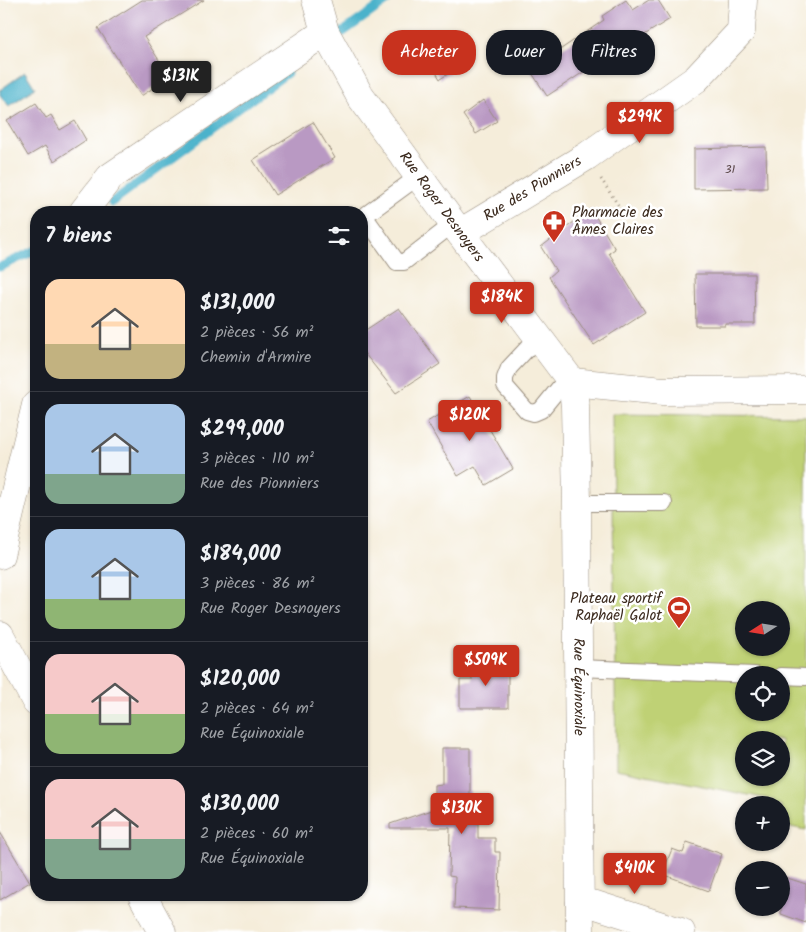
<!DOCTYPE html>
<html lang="fr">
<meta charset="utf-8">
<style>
:root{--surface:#171b24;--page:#20242c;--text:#f1f3f6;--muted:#9ea1a6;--line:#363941;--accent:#c8321e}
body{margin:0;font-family:Kalam,sans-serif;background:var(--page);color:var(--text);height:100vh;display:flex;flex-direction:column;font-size:19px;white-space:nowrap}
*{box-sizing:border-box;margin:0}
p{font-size:16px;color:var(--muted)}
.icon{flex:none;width:28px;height:28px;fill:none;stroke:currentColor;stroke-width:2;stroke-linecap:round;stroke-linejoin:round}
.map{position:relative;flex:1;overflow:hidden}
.sheet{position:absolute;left:30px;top:206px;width:338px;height:695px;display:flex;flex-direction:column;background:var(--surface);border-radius:20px;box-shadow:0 1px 4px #0004}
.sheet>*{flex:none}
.top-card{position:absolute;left:382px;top:30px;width:348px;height:45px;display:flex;gap:10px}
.needle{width:32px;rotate:258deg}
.tools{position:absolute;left:735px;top:601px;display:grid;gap:10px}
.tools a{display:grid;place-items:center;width:55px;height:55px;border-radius:50%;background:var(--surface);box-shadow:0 1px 4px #0004;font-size:25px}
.price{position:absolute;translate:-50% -42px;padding:0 11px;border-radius:5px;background:var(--accent);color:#fff;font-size:16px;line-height:32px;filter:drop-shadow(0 1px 2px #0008)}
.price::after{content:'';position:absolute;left:50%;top:30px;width:15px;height:11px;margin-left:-8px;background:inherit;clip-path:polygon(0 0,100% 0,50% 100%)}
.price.active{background:#222;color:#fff}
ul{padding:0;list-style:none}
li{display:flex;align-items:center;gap:15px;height:125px;padding:0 15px}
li+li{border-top:1px solid var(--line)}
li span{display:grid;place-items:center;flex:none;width:140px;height:100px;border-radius:15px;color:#555}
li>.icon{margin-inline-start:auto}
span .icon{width:60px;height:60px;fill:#fffc;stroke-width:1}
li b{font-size:21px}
h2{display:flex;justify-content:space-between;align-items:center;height:60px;padding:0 15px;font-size:21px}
.tag{padding:0 18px;border-radius:20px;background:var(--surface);box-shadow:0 1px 4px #0004;font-size:18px;line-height:45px}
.tag.active{background:var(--accent);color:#fff}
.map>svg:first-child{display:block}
.green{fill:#bfd175;stroke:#7d7e4a;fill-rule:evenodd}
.water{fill:#4cb2cb;stroke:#446e74}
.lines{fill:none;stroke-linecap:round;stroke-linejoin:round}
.stream{stroke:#4cb2cb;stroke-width:9}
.building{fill:#b999c3}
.lane-casing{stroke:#988c7c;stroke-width:18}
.street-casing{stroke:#988c7c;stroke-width:29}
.path{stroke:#988c7c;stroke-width:3;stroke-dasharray:1 4;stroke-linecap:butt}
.lane{stroke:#fff;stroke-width:16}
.street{stroke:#fff;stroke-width:28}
.labels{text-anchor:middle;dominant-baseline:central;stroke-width:5;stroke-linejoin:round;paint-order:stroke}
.number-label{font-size:12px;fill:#5a4647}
.street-label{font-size:15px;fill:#3b2a1e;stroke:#fff}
.poi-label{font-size:15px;fill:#3b2a1e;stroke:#fff;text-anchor:start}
</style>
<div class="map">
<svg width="806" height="932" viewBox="0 0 806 932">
<rect width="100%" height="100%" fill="#fff"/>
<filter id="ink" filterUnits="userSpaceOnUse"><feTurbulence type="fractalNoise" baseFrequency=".02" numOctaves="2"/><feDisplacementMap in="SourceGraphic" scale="10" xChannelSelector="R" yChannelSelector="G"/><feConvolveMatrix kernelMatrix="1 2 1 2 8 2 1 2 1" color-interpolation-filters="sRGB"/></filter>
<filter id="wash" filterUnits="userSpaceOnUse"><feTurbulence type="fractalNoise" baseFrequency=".0096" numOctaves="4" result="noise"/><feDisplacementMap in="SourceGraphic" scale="20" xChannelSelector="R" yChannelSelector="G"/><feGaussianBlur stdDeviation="1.12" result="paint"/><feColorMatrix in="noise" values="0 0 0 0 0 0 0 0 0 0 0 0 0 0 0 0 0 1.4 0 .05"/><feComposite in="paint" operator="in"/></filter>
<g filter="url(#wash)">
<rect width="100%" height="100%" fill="#f5edda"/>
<path class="green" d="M612 414 806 416V830L781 825V805H774V800L616 769ZM744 610H781V648H744ZM744 675H781V712H744ZM744 740H781V778H744Z"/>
<path class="water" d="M25 72 35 88 9 106 0 95V90Z"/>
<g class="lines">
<path class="stream" d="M343 32 388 0
M112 202 287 73
M0 267 36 250"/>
</g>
<g id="blocks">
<path class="building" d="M142 0H204L144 37 170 77 141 96 98 28Z
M626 0 633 10 649 0H658L670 19 622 49 618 44 583 68 585 71 547 96 530 70 604 20 602 16Z
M449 46 461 66 440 79 428 59Z
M483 100 497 121 476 134 463 115Z
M36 103 46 118 51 115 60 130 75 121 86 140 54 161 45 146 28 156 7 121Z
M313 122 335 158 275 195 253 160Z
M766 147 767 188 694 189V149Z
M591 209 615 249 609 253 645 312 594 345 549 277 556 271 541 247Z
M695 274H754L755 324H725V326H696Z
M399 308 440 364 396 393 361 349V333Z
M470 396 513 469 486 485 475 466 458 476 427 422Z
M480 661H508V708H460V680H472V668H479Z
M442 748H470V811L478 812V838H495V852H500L499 910 454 908 455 877 449 876 450 828H390V824L434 809V785L442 784Z
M0 832 30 882 0 900Z
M687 842 722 854 709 891 662 874 672 849 683 853Z
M781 876 806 884V923L781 914Z"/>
</g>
</g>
<g filter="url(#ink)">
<use href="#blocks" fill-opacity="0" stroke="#988c7c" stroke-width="1"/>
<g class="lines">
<g class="lane-casing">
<path id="lane" d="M419 176 367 214V220L397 262H404L453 224
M538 337 509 368 505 378V386L527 411 534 413 541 410 568 377
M577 503H664
M578 668 755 675
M781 676 806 677"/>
</g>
<g class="street-casing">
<g id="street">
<path id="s1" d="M316 0 325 32 360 96 460 233 572 382 663 391 806 390"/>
<path d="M83 212 110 177 325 32"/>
<path id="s2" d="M460 233 587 156 696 79 741 31 743 0"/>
<path id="s3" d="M572 382 575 406 577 503 580 932"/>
<path d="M0 555 36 405"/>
<path d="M0 635 36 702"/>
<path d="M142 895 162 932"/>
<path d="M580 903 596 905 681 932"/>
</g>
</g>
<path class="path" d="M601 179 624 214"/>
<use href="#lane" class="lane"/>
<use href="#street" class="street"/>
</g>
</g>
<defs>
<g id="pharmacy-pin" transform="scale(1.25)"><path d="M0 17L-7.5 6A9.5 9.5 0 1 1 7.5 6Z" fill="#c8321e" stroke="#fff"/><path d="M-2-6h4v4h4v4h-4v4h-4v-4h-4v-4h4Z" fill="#fff"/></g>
<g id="stadium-pin" transform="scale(1.25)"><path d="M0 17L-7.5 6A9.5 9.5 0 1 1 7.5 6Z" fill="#c8321e" stroke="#fff"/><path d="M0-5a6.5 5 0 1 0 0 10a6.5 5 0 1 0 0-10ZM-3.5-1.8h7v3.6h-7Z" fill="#fff"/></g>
</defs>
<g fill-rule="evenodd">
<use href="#pharmacy-pin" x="554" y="222"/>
<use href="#stadium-pin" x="679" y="608"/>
</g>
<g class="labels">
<g class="number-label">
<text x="730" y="169">31</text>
</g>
<g class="street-label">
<text stroke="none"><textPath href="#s2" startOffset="85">Rue des Pionniers</textPath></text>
<text stroke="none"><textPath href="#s1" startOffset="244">Rue Roger Desnoyers</textPath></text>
<text stroke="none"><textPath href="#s3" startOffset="305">Rue Équinoxiale</textPath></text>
</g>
<g class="poi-label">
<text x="572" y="213">Pharmacie des<tspan x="572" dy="17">Âmes Claires</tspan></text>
<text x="662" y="599" text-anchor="end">Plateau sportif<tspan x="662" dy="17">Raphaël Galot</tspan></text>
</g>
</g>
</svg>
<div class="tools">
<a><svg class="needle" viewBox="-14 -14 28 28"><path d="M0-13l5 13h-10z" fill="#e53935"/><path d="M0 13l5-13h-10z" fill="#9ea1a6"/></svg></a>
<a><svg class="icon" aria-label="locate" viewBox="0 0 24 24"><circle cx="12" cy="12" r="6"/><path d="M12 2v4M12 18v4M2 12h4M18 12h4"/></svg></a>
<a><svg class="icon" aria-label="layers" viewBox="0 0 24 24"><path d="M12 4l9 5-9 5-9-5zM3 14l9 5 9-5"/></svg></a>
<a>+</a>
<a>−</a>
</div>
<b class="price active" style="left:181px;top:103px">$131K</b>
<b class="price" style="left:640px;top:144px">$299K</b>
<b class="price" style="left:502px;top:324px">$184K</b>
<b class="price" style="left:470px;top:442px">$120K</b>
<b class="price" style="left:486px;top:687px">$509K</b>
<b class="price" style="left:462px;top:835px">$130K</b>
<b class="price" style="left:635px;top:895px">$410K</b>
<div class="top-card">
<a class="tag active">Acheter</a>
<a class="tag">Louer</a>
<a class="tag">Filtres</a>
</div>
<section class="sheet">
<h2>7 biens<svg class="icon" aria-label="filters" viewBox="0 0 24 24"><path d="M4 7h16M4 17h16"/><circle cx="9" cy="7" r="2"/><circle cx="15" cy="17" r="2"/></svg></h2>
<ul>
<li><span style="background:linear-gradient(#ffd9b3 65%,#c2b280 0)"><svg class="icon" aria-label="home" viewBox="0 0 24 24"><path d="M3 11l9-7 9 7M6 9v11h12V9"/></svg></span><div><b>$131,000</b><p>2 pièces · 56 m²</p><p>Chemin d'Armire</p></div></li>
<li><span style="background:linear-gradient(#a9c7e8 70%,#7fa58c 0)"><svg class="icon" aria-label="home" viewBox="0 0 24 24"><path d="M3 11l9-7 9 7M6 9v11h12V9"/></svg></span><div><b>$299,000</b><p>3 pièces · 110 m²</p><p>Rue des Pionniers</p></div></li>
<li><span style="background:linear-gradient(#a9c7e8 70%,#8fb573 0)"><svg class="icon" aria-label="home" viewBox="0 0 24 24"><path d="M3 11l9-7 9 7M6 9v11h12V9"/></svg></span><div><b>$184,000</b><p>3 pièces · 86 m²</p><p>Rue Roger Desnoyers</p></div></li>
<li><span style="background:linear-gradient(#f6c9c9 60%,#8fb573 0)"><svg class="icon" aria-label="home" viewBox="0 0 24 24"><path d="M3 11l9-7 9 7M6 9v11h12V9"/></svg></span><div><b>$120,000</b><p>2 pièces · 64 m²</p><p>Rue Équinoxiale</p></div></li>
<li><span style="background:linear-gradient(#f6c9c9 60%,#7fa58c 0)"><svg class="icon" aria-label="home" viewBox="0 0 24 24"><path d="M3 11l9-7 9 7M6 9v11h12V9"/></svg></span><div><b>$130,000</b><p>2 pièces · 60 m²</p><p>Rue Équinoxiale</p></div></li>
</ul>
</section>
</div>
